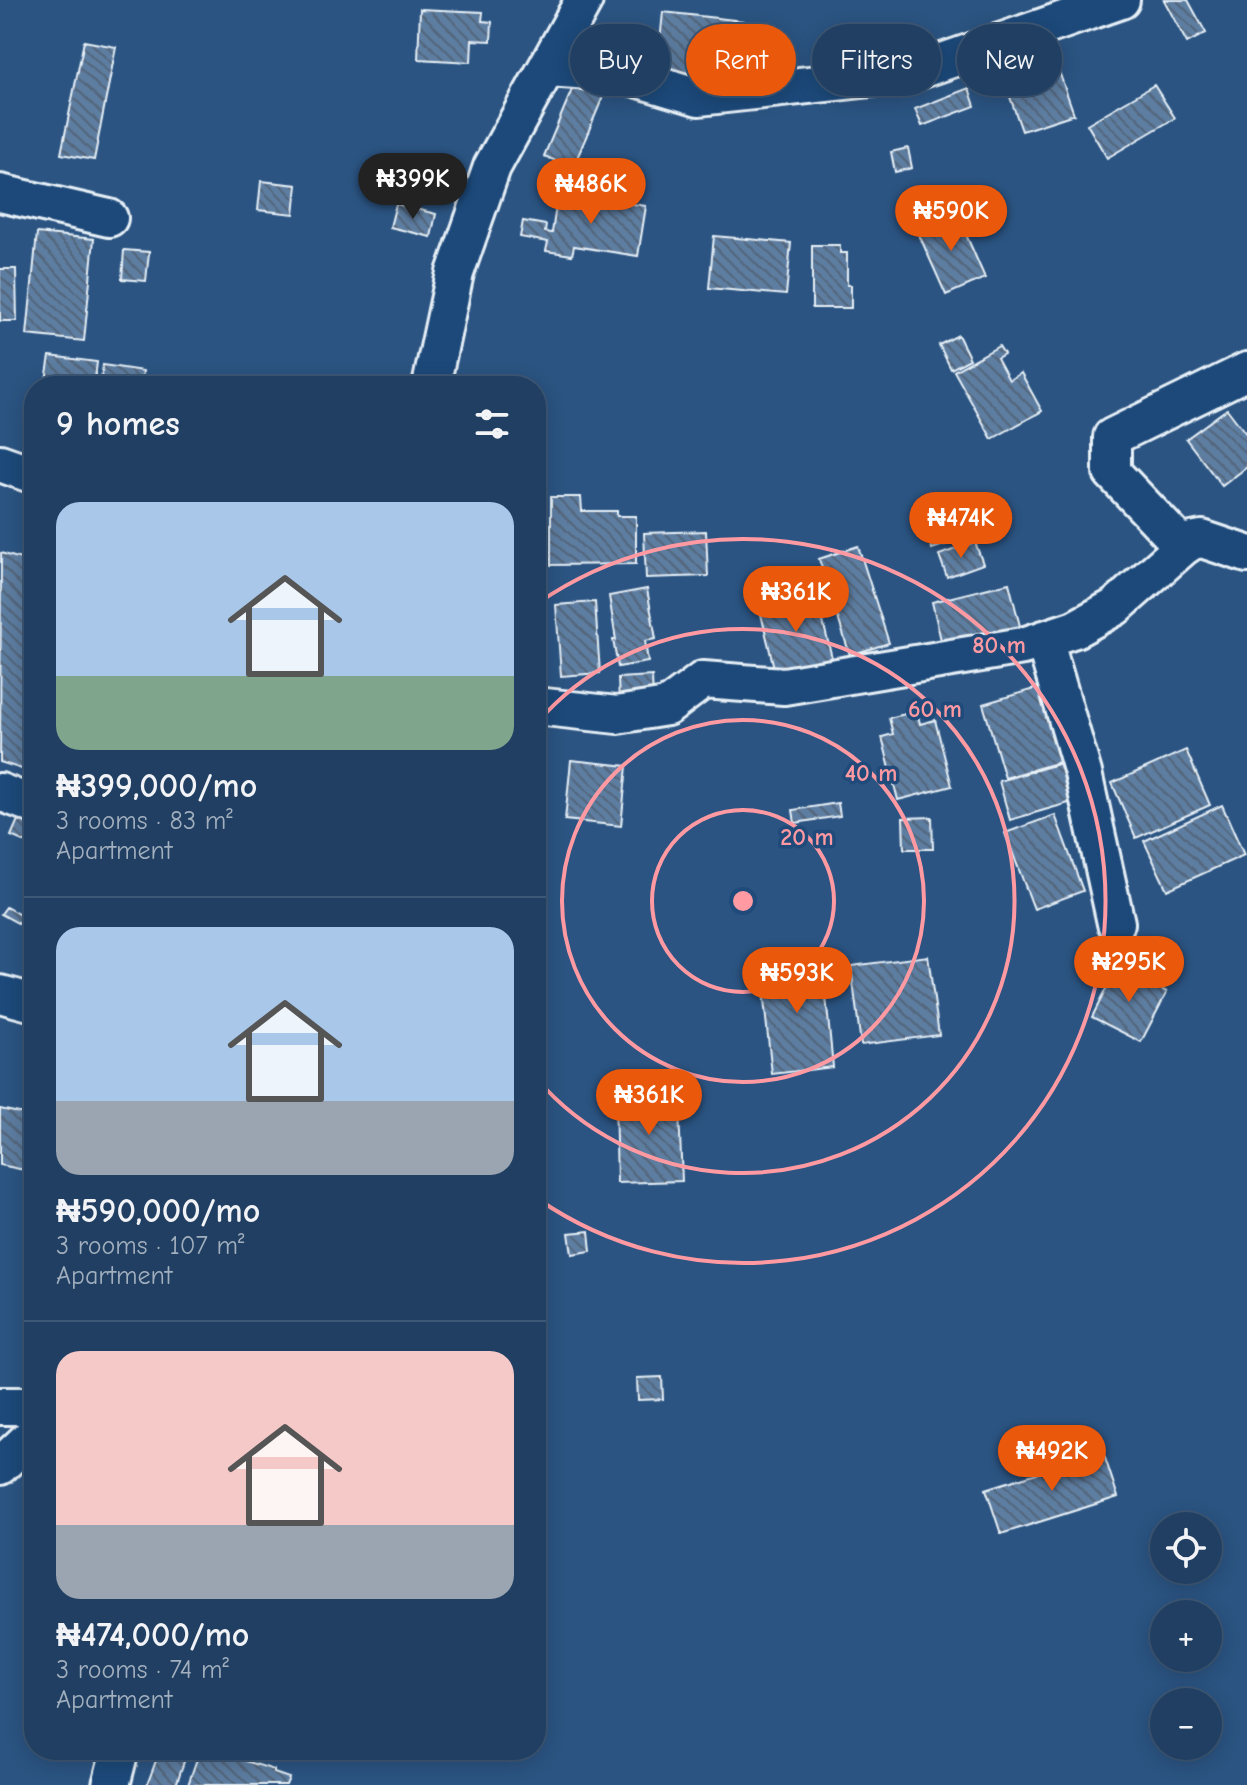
<!DOCTYPE html>
<meta charset="utf-8">
<style>
:root{--surface:#203f62;--page:#284668;--text:#f1f3f6;--muted:#a2afbe;--line:#3d5877;--accent:#ea580c}
body{margin:0;font-family:"Comic Neue",sans-serif;background:var(--page);color:var(--text);height:100vh;display:flex;flex-direction:column;font-size:30px;white-space:nowrap}
*{box-sizing:border-box;margin:0}
p{font-size:26px;color:var(--muted)}
.icon{flex:none;width:44px;height:44px;fill:none;stroke:currentColor;stroke-width:2;stroke-linecap:round;stroke-linejoin:round}
.map{position:relative;flex:1;overflow:hidden}
.side{position:absolute;left:24px;top:376px;width:522px;height:1384px;display:flex;flex-direction:column;background:var(--surface);border-radius:32px;box-shadow:0 4px 20px #0003,0 0 0 2px var(--line)}
.side>*{flex:none}
.hud{position:absolute;left:570px;top:24px;width:556px;height:72px;display:flex;gap:16px}
.buttons{position:absolute;left:1150px;top:1512px;display:grid;gap:16px}
.buttons a{display:grid;place-items:center;width:72px;height:72px;border-radius:50%;background:var(--surface);box-shadow:0 4px 20px #0003,0 0 0 2px var(--line);font-size:40px}
.price{position:absolute;translate:-50% -68px;padding:0 18px;border-radius:28px;background:var(--accent);color:#fff;font-size:26px;line-height:52px;filter:drop-shadow(0 2px 4px #0008)}
.price::after{content:'';position:absolute;left:50%;top:48px;width:24px;height:18px;margin-left:-12px;background:inherit;clip-path:polygon(0 0,100% 0,50% 100%)}
.price.active{background:#222;color:#fff}
ul{padding:0;list-style:none}
li{display:grid;align-content:center;gap:16px;height:424px;padding:0 32px}
li+li{border-top:2px solid var(--line)}
li span{display:grid;place-items:center;height:248px;border-radius:24px;color:#555}
li>.icon{margin-inline-start:auto}
span .icon{width:144px;height:144px;fill:#fffc;stroke-width:1}
li b{font-size:34px}
h2{display:flex;justify-content:space-between;align-items:center;height:96px;padding:0 32px;font-size:34px}
.chip{padding:0 28px;border-radius:36px;background:var(--surface);box-shadow:0 4px 20px #0003,0 0 0 2px var(--line);font-size:28px;line-height:72px}
.chip.active{background:var(--accent);color:#fff}
.map>svg:first-child{display:block}
.building{fill:url(#building-back-hatch);stroke:#e8f1f8;stroke-width:2}
.lines{fill:none;stroke-linecap:round;stroke-linejoin:round}
.minor-casing{stroke:#e8f1f8;stroke-width:42}
.minor{stroke:#1f4a7a;stroke-width:36}
.ring{fill:none;stroke:#ff9aa2;stroke-width:4}
.centre{fill:#ff9aa2;stroke:#1f4a7a;stroke-width:4}
.ring-label{font-size:24px;text-anchor:middle;font-weight:bold;fill:#ff9aa2;stroke:#1f4a7a;stroke-width:7;stroke-linejoin:round;paint-order:stroke}
</style>
<div class="map">
<svg width="1247" height="1785" viewBox="0 0 1247 1785">
<defs>
<pattern id="building-back-hatch" width="6" height="6" patternUnits="userSpaceOnUse" patternTransform="scale(2)"><rect width="6" height="6" fill="#5d7da1"/><path d="M-1 5l2 2M0 0l6 6M5-1l2 2" fill="none" stroke="#53657a"/></pattern>
</defs>
<rect width="100%" height="100%" fill="#2b5482"/>
<filter id="ink" filterUnits="userSpaceOnUse"><feTurbulence type="fractalNoise" baseFrequency=".0125" numOctaves="2"/><feDisplacementMap in="SourceGraphic" scale="16" xChannelSelector="R" yChannelSelector="G"/><feConvolveMatrix kernelMatrix="1 2 1 2 8 2 1 2 1" color-interpolation-filters="sRGB"/></filter>
<g filter="url(#ink)">
<path class="building" d="M1164 0H1188L1206 33 1187 43Z
M420 9 483 12 482 21 492 22 491 41 472 40 471 62 418 59Z
M663 12 743 21 742 32 766 35 761 83 657 71Z
M1048 37 1054 59 1034 65 1028 42Z
M84 41 116 47 94 160 61 154Z
M1056 63 1074 114 1022 131 1004 80Z
M576 80 605 92 573 168 544 156Z
M1154 85 1175 118 1107 158 1087 124Z
M969 88 975 106 922 126 915 109Z
M908 148 912 168 895 172 891 152Z
M261 181 297 185 294 214 258 210Z
M558 192 646 206 638 256 574 246 572 255 546 251 548 242 520 237 523 221 546 225 545 232 552 233Z
M396 204 436 214 431 237 390 227Z
M957 214 985 278 946 295 916 228 946 215 948 218Z
M37 233 94 239 84 341 27 335Z
M714 236 791 243 786 295 709 288Z
M812 245H840V253H847V285H851V308H812Z
M124 250 149 252 146 281 122 279Z
M0 269H16L17 321H0Z
M958 335 970 359 951 369 939 345Z
M999 346 1004 354 997 358 1009 380 1021 373 1042 411 992 439 954 371Z
M50 356 97 362 94 386H45Z
M103 365 143 371 141 386H100Z
M1227 409 1247 435V467L1222 486 1186 439Z
M27 427 34 428V451L24 450Z
M551 497H581L582 511H617V516H636V564L551 565Z
M971 511 978 534 932 549 925 525Z
M706 531 708 576 646 578 644 533Z
M975 542 983 564 947 577 939 555Z
M858 546 889 643 850 655 819 559Z
M1 553 34 563V681L22 721 34 725V773L0 762Z
M1009 583 1022 634 944 653 932 602Z
M647 589 656 639 645 641 648 662 618 667 613 640H616L609 596Z
M817 597 832 658 775 672 760 610Z
M595 602 600 673 561 676 556 605Z
M652 676 653 702 619 703 618 678Z
M1044 686 1066 760 1005 778 983 704Z
M917 711 920 724 935 720 952 786 898 800 882 737 893 734 889 718Z
M1186 750 1210 805 1136 838 1112 783Z
M571 760 627 766 621 826 565 820Z
M1068 761 1079 800 1010 820 999 781Z
M838 803 840 816 795 823 793 810Z
M1222 805 1244 855 1167 890 1144 841Z
M20 815 34 821V846L11 836Z
M1055 815 1083 891 1034 909 1005 833Z
M932 817 933 849H904L903 818Z
M6 907 34 923 30 930 1 914Z
M822 956 833 1067 772 1074 760 963Z
M928 956 939 1035 861 1045 851 966Z
M1117 967 1167 992 1141 1042 1092 1017Z
M678 1087 682 1181 617 1183 615 1100H639V1088Z
M0 1109 34 1116V1172L0 1165Z
M589 1231 591 1251 572 1254 569 1233Z
M662 1377 663 1399 638 1400 637 1378Z
M1103 1452 1118 1497 1001 1534 986 1489Z
M160 1750H188L176 1785H147Z
M200 1750 217 1755 218 1752 274 1770V1773L289 1778 286 1785H188Z"/>
<g class="lines">
<g class="minor-casing">
<path id="minor" d="M548 68 619 73 699 97 908 74 1121 0
M0 193 109 218
M431 386 455 273 492 167 584 0
M0 463 34 475
M1183 547 1112 472V437L1247 371
M1044 639 1083 773 1116 923
M536 706 617 715 667 707 703 680 784 686 1023 646 1075 629 1115 607 1183 547 1192 541 1202 539 1247 554
M0 792 34 805
M0 994 34 1003
M0 1406H34
M0 1466 34 1434
M111 1785 120 1750"/>
</g>
<use href="#minor" class="minor"/>
</g>
</g>
<g class="ring">
<circle cx="743" cy="901" r="91"/>
<circle cx="743" cy="901" r="181"/>
<path d="M536 724A272 272 0 1 1 536 1078"/>
<path d="M538 603A362 362 0 1 1 538 1199"/>
</g>
<circle cx="743" cy="901" r="12" class="centre"/>
<g class="ring-label">
<text x="999" y="653">80 m</text>
<text x="935" y="717">60 m</text>
<text x="871" y="781">40 m</text>
<text x="807" y="845">20 m</text>
</g>
</svg>
<div class="buttons">
<a><svg class="icon" aria-label="locate" viewBox="0 0 24 24"><circle cx="12" cy="12" r="6"/><path d="M12 2v4M12 18v4M2 12h4M18 12h4"/></svg></a>
<a>+</a>
<a>−</a>
</div>
<b class="price active" style="left:413px;top:221px">₦399K</b>
<b class="price" style="left:591px;top:226px">₦486K</b>
<b class="price" style="left:951px;top:253px">₦590K</b>
<b class="price" style="left:961px;top:560px">₦474K</b>
<b class="price" style="left:796px;top:634px">₦361K</b>
<b class="price" style="left:1129px;top:1004px">₦295K</b>
<b class="price" style="left:797px;top:1015px">₦593K</b>
<b class="price" style="left:649px;top:1137px">₦361K</b>
<b class="price" style="left:1052px;top:1493px">₦492K</b>
<div class="hud">
<a class="chip">Buy</a>
<a class="chip active">Rent</a>
<a class="chip">Filters</a>
<a class="chip">New</a>
</div>
<section class="side">
<h2>9 homes<svg class="icon" aria-label="filters" viewBox="0 0 24 24"><path d="M4 7h16M4 17h16"/><circle cx="9" cy="7" r="2"/><circle cx="15" cy="17" r="2"/></svg></h2>
<ul>
<li><span style="background:linear-gradient(#a9c7e8 70%,#7fa58c 0)"><svg class="icon" aria-label="home" viewBox="0 0 24 24"><path d="M3 11l9-7 9 7M6 9v11h12V9"/></svg></span><div><b>₦399,000/mo</b><p>3 rooms · 83 m²</p><p>Apartment</p></div></li>
<li><span style="background:linear-gradient(#a9c7e8 70%,#9aa5b1 0)"><svg class="icon" aria-label="home" viewBox="0 0 24 24"><path d="M3 11l9-7 9 7M6 9v11h12V9"/></svg></span><div><b>₦590,000/mo</b><p>3 rooms · 107 m²</p><p>Apartment</p></div></li>
<li><span style="background:linear-gradient(#f6c9c9 70%,#9aa5b1 0)"><svg class="icon" aria-label="home" viewBox="0 0 24 24"><path d="M3 11l9-7 9 7M6 9v11h12V9"/></svg></span><div><b>₦474,000/mo</b><p>3 rooms · 74 m²</p><p>Apartment</p></div></li>
</ul>
</section>
</div>
